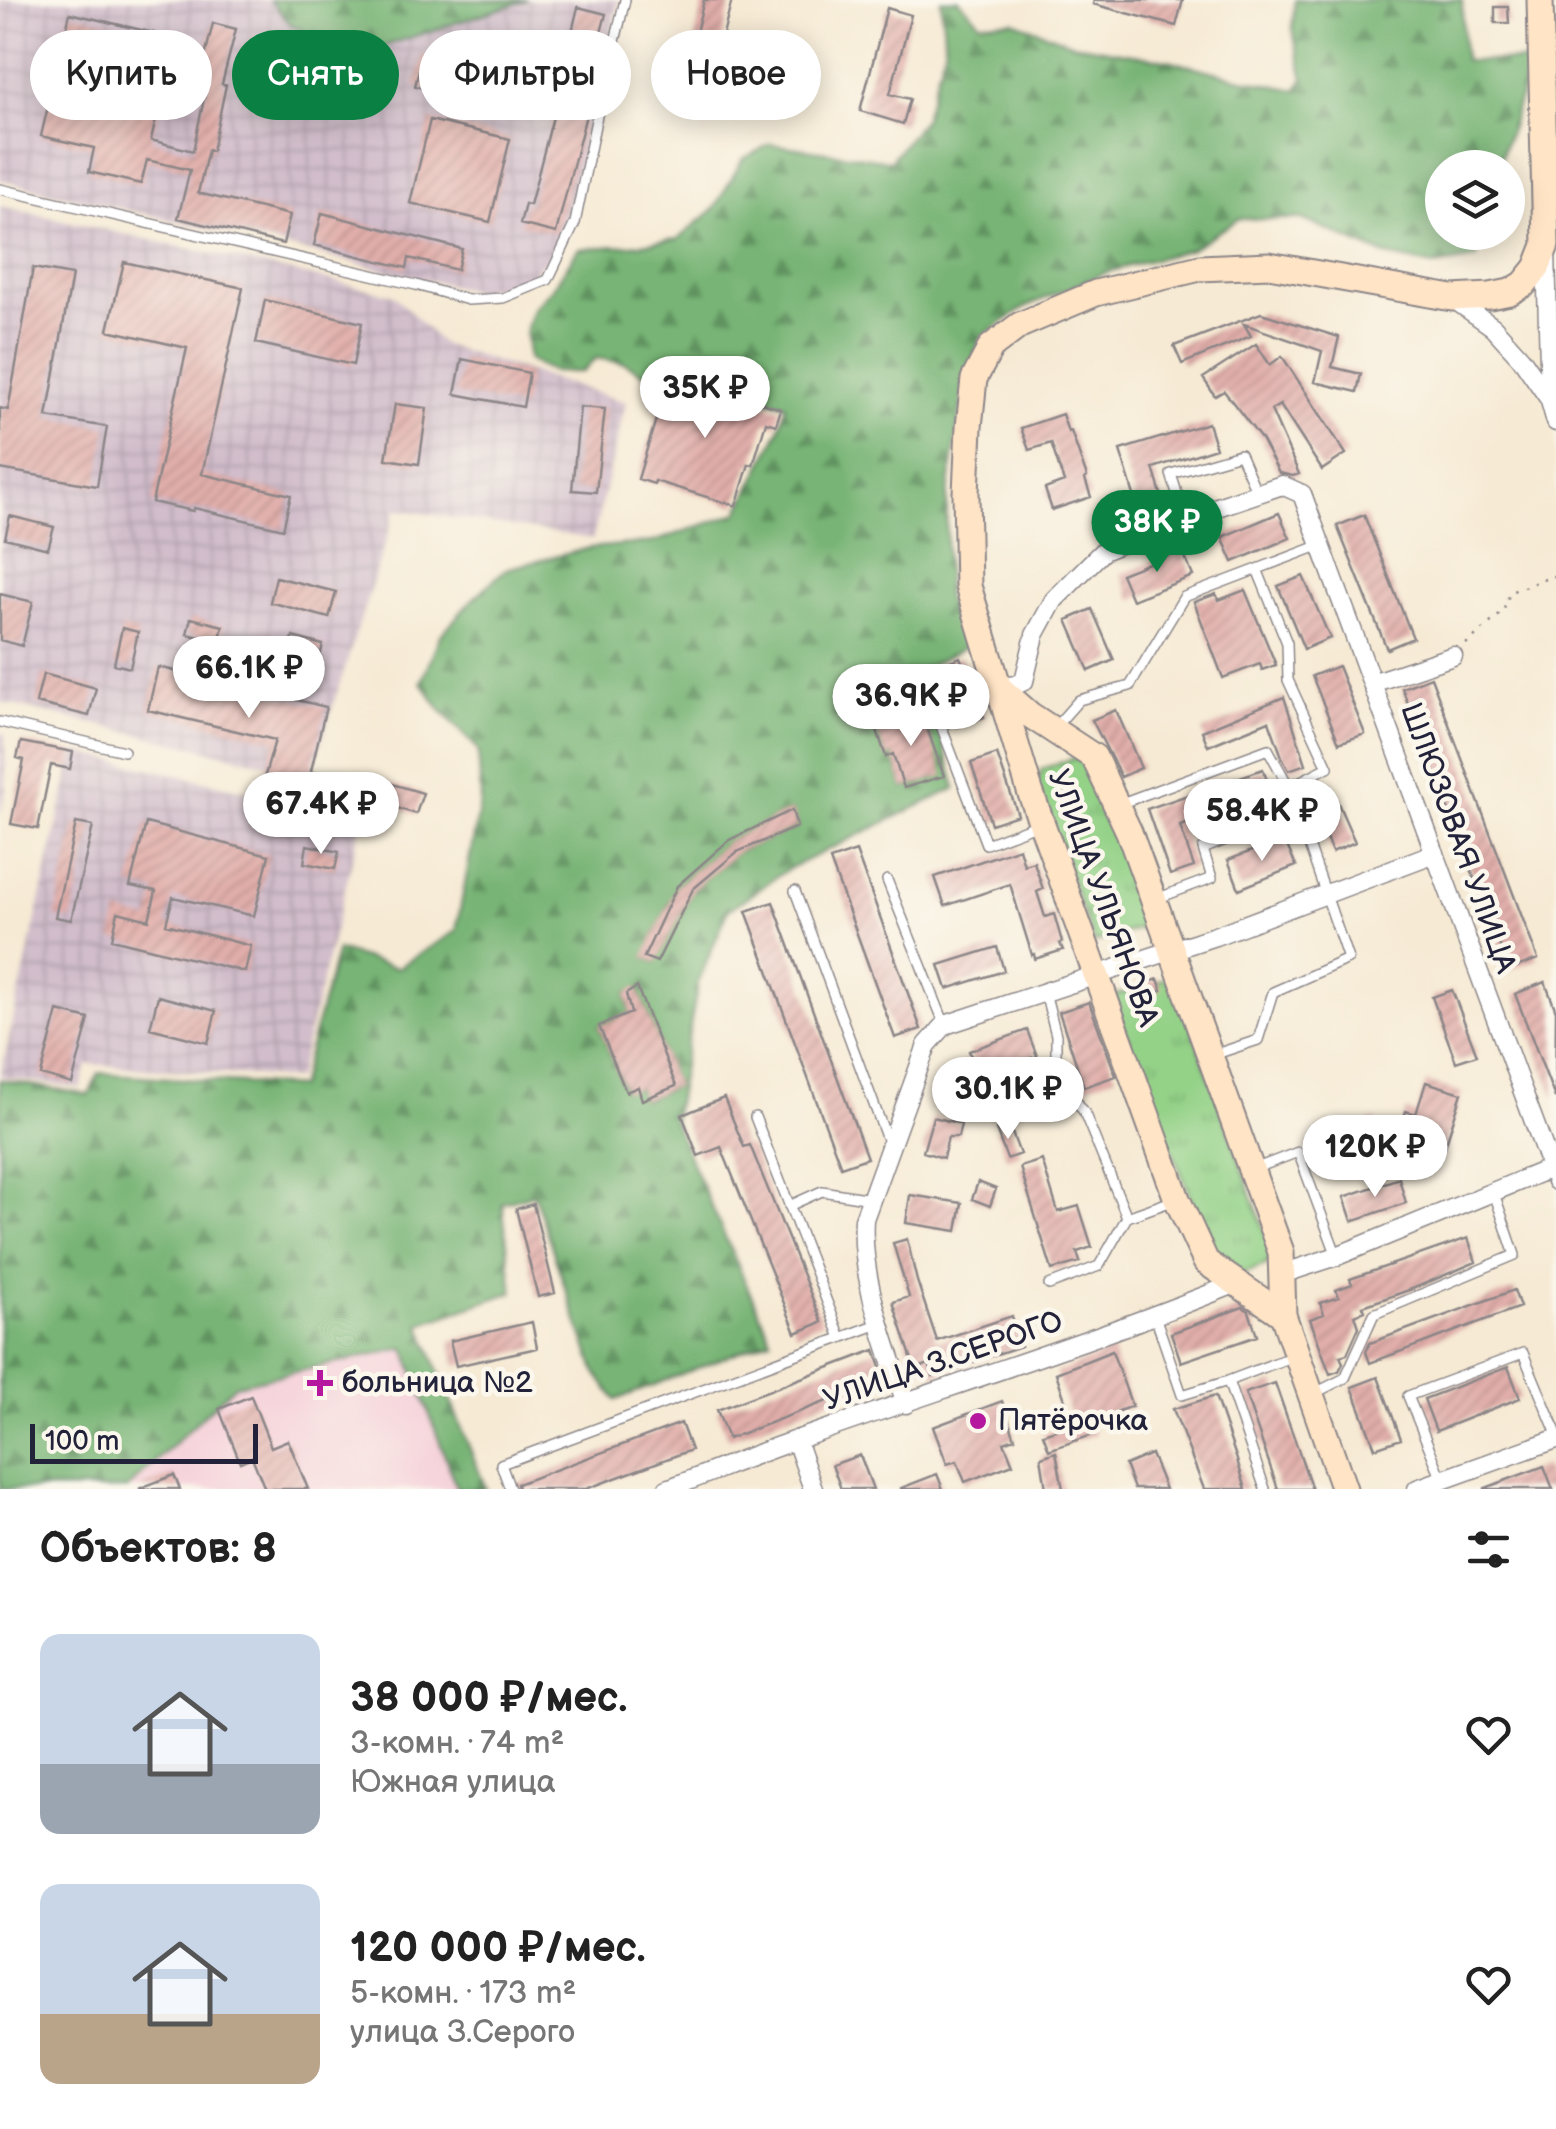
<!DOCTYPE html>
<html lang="ru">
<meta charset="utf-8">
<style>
:root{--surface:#fff;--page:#f2f2f2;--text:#222;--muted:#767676;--accent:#0b8043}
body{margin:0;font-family:"Balsamiq Sans",sans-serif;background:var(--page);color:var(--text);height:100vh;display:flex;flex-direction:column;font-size:38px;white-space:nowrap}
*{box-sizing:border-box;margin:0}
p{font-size:32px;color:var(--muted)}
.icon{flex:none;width:55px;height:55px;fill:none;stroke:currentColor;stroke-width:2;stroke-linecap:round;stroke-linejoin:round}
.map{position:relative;height:1489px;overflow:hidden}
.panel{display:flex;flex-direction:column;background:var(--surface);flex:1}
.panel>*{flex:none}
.guide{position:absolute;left:30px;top:30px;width:1000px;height:90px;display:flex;gap:20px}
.controls{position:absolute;left:1425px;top:150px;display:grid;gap:20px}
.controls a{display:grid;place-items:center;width:100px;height:100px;border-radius:50%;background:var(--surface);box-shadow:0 5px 25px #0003;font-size:50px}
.scale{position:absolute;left:30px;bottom:25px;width:228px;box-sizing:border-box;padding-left:10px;border:5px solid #22223b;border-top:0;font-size:28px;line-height:35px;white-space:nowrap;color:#22223b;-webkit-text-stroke:8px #fbf7ec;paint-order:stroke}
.price{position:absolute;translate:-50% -85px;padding:0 22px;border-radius:35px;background:#fff;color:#222;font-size:32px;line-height:65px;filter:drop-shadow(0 2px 5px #0008)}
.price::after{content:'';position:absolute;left:50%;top:60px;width:30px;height:22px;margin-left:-15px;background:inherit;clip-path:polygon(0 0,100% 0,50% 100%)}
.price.active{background:var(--accent);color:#fff}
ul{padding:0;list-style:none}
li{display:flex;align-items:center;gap:30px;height:250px;padding:0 40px}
li span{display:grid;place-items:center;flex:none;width:280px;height:200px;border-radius:20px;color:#555}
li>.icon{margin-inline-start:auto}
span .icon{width:120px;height:120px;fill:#fffc;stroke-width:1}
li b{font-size:42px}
h2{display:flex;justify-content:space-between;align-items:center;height:120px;padding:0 40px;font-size:42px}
.pill{padding:0 35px;border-radius:45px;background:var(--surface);box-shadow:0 5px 25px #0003;font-size:35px;line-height:90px}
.pill.active{background:var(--accent);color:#fff}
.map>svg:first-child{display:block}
.built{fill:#f5cfd9}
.industrial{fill:url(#industrial-grid)}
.forest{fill:url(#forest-firs);stroke:#4c6b58;stroke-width:2.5;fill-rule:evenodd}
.park{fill:url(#park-tufts);stroke:#5b7a62;stroke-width:2.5}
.building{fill:url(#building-hatch)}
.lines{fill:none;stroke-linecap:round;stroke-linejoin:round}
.lane-casing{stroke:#8c8688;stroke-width:12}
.street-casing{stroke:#8c8688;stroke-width:21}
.secondary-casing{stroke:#8c8688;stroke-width:29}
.path{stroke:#8c8688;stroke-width:2.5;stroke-dasharray:2.5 8;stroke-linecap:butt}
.lane{stroke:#fff;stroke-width:9}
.street{stroke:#fff;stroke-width:18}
.secondary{stroke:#ffe4c6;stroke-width:25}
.poi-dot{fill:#b5179e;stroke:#fbf7ec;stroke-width:4}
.labels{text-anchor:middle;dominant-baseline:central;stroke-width:9;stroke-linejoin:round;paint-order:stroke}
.street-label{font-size:30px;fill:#22223b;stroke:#fbf7ec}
.poi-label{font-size:30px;fill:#22223b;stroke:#fbf7ec;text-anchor:start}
</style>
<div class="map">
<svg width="1556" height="1489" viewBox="0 0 1556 1489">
<defs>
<pattern id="industrial-grid" width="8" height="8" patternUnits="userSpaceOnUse" patternTransform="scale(2.5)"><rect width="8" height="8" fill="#d1bdcb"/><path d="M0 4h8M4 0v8" fill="none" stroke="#b3a2af"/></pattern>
<pattern id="forest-firs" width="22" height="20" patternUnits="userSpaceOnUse" patternTransform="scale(2.5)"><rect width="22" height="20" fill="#77b474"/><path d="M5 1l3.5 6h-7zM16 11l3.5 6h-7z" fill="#619260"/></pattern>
<pattern id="park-tufts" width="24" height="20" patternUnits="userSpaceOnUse" patternTransform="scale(2.5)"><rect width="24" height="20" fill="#94d288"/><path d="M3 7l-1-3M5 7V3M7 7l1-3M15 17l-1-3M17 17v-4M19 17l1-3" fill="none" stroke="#7fb476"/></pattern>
<pattern id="building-hatch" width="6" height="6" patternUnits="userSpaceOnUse" patternTransform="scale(2.5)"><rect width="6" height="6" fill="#e1aeaa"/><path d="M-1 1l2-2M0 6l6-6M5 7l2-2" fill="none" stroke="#c19593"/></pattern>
</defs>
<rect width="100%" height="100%" fill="#fbf7ec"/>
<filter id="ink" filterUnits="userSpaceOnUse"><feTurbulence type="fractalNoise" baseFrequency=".01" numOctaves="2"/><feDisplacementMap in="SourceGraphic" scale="20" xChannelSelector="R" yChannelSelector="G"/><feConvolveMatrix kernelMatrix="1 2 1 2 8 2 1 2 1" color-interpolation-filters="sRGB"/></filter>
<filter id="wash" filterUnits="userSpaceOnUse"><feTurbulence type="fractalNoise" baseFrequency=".0048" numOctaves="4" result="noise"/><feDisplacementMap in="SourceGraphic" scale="40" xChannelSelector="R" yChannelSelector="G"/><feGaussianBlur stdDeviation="2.25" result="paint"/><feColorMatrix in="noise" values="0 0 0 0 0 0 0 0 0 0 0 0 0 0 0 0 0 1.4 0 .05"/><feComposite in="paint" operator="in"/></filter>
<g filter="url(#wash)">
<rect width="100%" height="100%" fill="#f6ead4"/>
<path class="built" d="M252 1338 429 1348 485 1489H110Z"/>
<path class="industrial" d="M0 0H270L291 25 356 55 527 0H619L560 244 524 283 475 291 0 180Z
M0 206 394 295 443 345 626 402 593 539 396 509 311 774 0 702Z
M0 733 5 734 6 788 0 816Z
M76 752 363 817 297 1079 87 1064 81 1088 0 1077 70 769Z"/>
<path class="forest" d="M270 0H527L356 55 291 25Z
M941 0H959L981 23 1014 21 1074 44 1172 61 1242 79 1296 90 1304 79 1292 28 1295 0H1462L1464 61H1526L1523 89 1498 167 1442 168V232L1484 233 1476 259 1434 266 1387 256 1302 219H1238L1191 249 1107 272 1027 306 981 337 964 386 947 499 946 598 966 647 922 669 956 788 788 869 728 910 698 983 673 1121 771 1339 616 1400 596 1373 566 1290 534 1194 502 1203 513 1292 420 1324 486 1489H457L405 1348 235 1385 127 1489H0V1080L89 1095 99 1073 299 1087 337 950 397 968 456 931 481 798 478 749 441 710 421 682 440 636 471 601 506 569 590 548 654 542 738 513 779 430 786 405 673 370 665 386 625 363 596 358 582 372H553L528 360 526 330 533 309 555 285 578 249 631 245 678 239 714 209 743 159 770 144 890 161 923 120 945 49ZM921 711 932 741 886 756 876 727ZM937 756 943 776 904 788 897 768ZM792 811 797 827 737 852 693 889 656 962 645 957 677 886 729 840ZM637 987 676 1086 643 1100 638 1087 625 1091 599 1026 631 1013 626 994Z"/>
<path class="park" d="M1075 758 1094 770 1151 924 1094 943 1036 785 1042 769Z
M1173 976 1269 1243 1270 1263 1240 1275 1214 1256 1111 997Z"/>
<g id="blocks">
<path class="building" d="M704 0H732L716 62 764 75 758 99 684 81Z
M1094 0H1183L1176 26 1093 4Z
M578 7 606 14 585 92 591 95 556 233 520 224 525 204 530 205 556 105 549 103 554 85 559 86Z
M1495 7H1508L1509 23H1495Z
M887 8 911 15 890 94 910 99 903 124 860 111Z
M70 13 175 38 151 140 193 151 209 75 201 73 213 23 236 29 222 84 226 85 212 151 208 150 198 193 290 215 283 244 178 218 190 170 147 160 141 184 89 172 94 148 41 136Z
M423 54 488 70 484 87 448 78 444 93 415 86Z
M430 120 510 139 490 222 410 203Z
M322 213 462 249 457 270 409 258 407 268 314 245Z
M124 262 243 288 202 474 291 495 283 529 194 508 193 511 152 502 187 348 108 330Z
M33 268 72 275 47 417 107 427 97 486 0 469V408L8 410Z
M265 300 362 323 353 365 256 343Z
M1261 313 1339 337 1332 367 1361 374 1357 392 1315 382 1322 351 1244 324 1251 336 1182 364 1174 346Z
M1256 344 1270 365 1282 356 1346 454 1322 470 1280 405 1271 410 1299 474 1293 476 1279 473 1261 439 1224 391 1215 396 1203 378Z
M462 359 529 373 523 407 455 394Z
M673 376 781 409 776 425 766 422 753 465 749 464 736 506 655 481 654 484 638 479 659 409 663 410Z
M395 404 427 408 419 464 386 459Z
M580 407 605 409 596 492 572 490Z
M1062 414 1068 432 1071 431 1087 477 1085 479 1091 497 1052 510 1045 489 1064 482 1051 443 1029 450 1021 428Z
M1208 423 1216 448 1153 468 1166 510 1141 518 1120 450Z
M1279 513 1290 538 1233 562 1222 537Z
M1364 515 1413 638 1387 649 1337 526Z
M10 516 54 527 48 549 5 538Z
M1182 550 1193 576 1132 600 1121 574Z
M1303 576 1330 638 1304 649 1278 586Z
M276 577 336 592 329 618 270 602Z
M1245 590 1276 665 1262 670 1260 664 1223 678 1194 602 1216 594 1219 600Z
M0 594 33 602 22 646 0 640Z
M1092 609 1114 660 1089 671 1067 620Z
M191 618 223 626 219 642 187 634Z
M122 628 138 632 130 668 114 664Z
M293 637 323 645 318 664 288 656Z
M960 657 984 717 958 727 935 667Z
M1338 666 1365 734 1339 743 1312 676Z
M158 667 326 707 311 771 326 776 320 796 264 779 275 740 148 710Z
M43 674 96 688 89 716 36 703Z
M1431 677 1538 959 1509 970 1402 688Z
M1284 697 1306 764 1289 770 1282 757 1269 721 1208 746 1202 731Z
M1116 710 1141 768 1121 777 1092 720Z
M921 711 944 776 904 788 893 754 886 757 876 727Z
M21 742 73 752 70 769 51 765 38 829 11 824 24 760 17 758Z
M997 754 1018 815 991 824 971 763Z
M1263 769 1272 794 1180 826 1194 867 1170 875 1147 809Z
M379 780 423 793 416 814 373 801Z
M1330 785 1355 842 1332 852 1308 795Z
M792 810 797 827 737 852 693 889 657 962 644 957 677 886 729 840Z
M76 823 93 826 71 920 55 917Z
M146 823 269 855 254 916 173 897 166 924 251 946 245 972 112 939 118 912 149 920 156 891 130 886Z
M1284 839 1296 866 1239 889 1228 860Z
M307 845 339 852 335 869 304 863Z
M1019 848 1024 865 1034 862 1043 889 1037 892 1045 917 1054 914 1062 942 1060 943 1063 950 1035 959 1034 954 1032 955 1010 884 945 906 935 877Z
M856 851 921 1029 895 1038 830 860Z
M773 902 867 1158 841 1167 746 911Z
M997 947 1004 971 947 989 939 965Z
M1158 979 1162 990 1134 1000 1130 989Z
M1545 982 1556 1011 1555 1098 1515 994Z
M637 987 676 1086 642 1100 638 1087 626 1092 599 1026 631 1013 626 994Z
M1452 990 1477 1055 1456 1062 1432 997Z
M158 996 216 1011 208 1043 150 1028Z
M1089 1002 1116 1076 1084 1087 1059 1012Z
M58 1011 89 1019 72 1084 41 1075Z
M1027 1030 1037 1056 979 1077 969 1051Z
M1426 1082 1462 1093 1443 1153 1397 1138 1406 1111 1416 1114Z
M724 1098 744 1147 750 1145 822 1322 796 1333 721 1147 698 1156 682 1115Z
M933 1117 961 1124 958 1137H948L943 1158 923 1152Z
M1375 1119 1384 1140 1347 1156 1338 1135Z
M1009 1125 1020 1154 1007 1159 996 1130Z
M1042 1160 1058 1212 1079 1206 1092 1247 1077 1252 1080 1262 1052 1270 1020 1167Z
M1399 1178 1406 1203 1352 1221 1344 1197Z
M978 1182 996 1189 990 1206 972 1199Z
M910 1195 962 1203 957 1231 906 1223Z
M533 1204 555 1293 538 1297 516 1209Z
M1468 1238 1476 1262 1412 1289 1363 1306 1365 1311 1355 1315 1359 1327 1347 1354 1340 1356 1343 1363 1339 1371 1330 1374 1310 1319 1324 1314 1320 1303 1339 1297 1336 1290 1352 1284 1350 1279Z
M907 1239 917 1281 937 1341 1012 1316 1021 1346 933 1376 929 1364 915 1369 893 1302 909 1297 893 1243Z
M1514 1290 1520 1307 1370 1363 1366 1352 1370 1343Z
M1243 1307 1249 1311 1257 1336 1181 1362 1171 1333Z
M532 1322 537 1348 456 1366 450 1341Z
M875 1350 885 1379 728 1439 717 1410Z
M1112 1351 1132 1406 1090 1422 1095 1434 1049 1450 1043 1434 1073 1424 1056 1373Z
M1508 1367 1520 1398 1436 1431 1424 1399Z
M1378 1377 1401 1439 1375 1448 1352 1387Z
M1275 1383 1312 1489H1278L1245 1393Z
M251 1396 271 1447 288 1440 308 1489H265L252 1457 240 1462 219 1409Z
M1215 1396 1236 1457 1246 1489H1204L1173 1409Z
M1002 1401 1015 1438 1004 1442 1013 1464 965 1482 957 1461 947 1464 933 1427Z
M681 1423 691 1450 586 1489H518L517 1484Z
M1056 1452 1063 1489H1046L1041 1457Z
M1151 1454 1165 1489H1134L1125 1465Z
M860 1455 873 1489H841L832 1465Z
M1544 1466 1553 1489H1485V1488Z
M937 1474 943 1489H901V1488Z
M174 1475 180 1489H140V1488Z"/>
</g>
</g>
<g filter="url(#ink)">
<use href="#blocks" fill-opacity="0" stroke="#8c8688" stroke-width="2.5"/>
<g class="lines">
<g class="lane-casing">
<path id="lane" d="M0 189 416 285 468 300 503 298 548 280 575 223 596 120 625 0
M1185 518 1171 474 1240 454 1257 493
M926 686 986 844 1039 824
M0 722 124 751
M1056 726 1079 700 1130 686 1184 597 1321 545
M1119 804 1268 749 1289 787
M887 880 945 1025
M795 891 889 1145
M1156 899 1212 878 1203 849 1297 812
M1045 992 1056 1035V1072L1084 1112 1127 1217 1175 1200
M1213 1055 1258 1040 1273 992 1348 959 1289 787 1328 767 1288 680 1287 643 1257 569
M755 1117 841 1338
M1254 1169 1298 1152 1337 1256
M789 1206 822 1191 871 1199
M1049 1285 1099 1266 1127 1217
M1155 1316 1182 1395 1228 1381
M1313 1394 1345 1378 1374 1314 1515 1255 1494 1193
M1442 1479 1408 1396 1523 1353 1556 1432
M510 1489 501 1464 881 1323
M1265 1489 1228 1381 1296 1355"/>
</g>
<g class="street-casing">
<path id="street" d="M1546 251 1550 401 1556 422
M1452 298 1493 327 1521 358 1550 400
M1372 683 1453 656
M996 685 1013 686 1024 681 1035 635 1054 600 1103 551 1185 518 1282 485 1302 494 1556 1181
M1282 1274 1337 1256 1556 1166
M906 1404C887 1344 860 1282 864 1219L927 1045 945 1025 1215 936 1435 853
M796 1440 813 1489
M667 1489C710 1473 752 1455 796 1440 943 1388 1092 1342 1237 1283
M1417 1489 1556 1439"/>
</g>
<g class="secondary-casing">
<path id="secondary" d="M996 685 1030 715 1094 757 1129 832 1281 1252 1283 1315 1344 1489
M1283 1315 1206 1262 1177 1199 1030 791 968 586 966 493 969 427 974 379 991 347 1020 325 1096 293 1200 268 1269 265 1452 298 1490 296 1510 292 1524 284 1537 268 1546 245 1540 0"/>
</g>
<path class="path" d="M1466 644 1503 612 1510 592 1556 575"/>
<use href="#lane" class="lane"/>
<use href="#street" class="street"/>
<use href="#secondary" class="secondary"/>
</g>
</g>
<g class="poi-dot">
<path d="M315 1368h10v10h10v10h-10v10h-10v-10h-10v-10h10z"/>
<circle cx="978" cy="1421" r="10"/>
</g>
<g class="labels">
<g class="street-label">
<text transform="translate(1458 838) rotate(70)">ШЛЮЗОВАЯ УЛИЦА</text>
<text transform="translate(1103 898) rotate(70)">УЛИЦА УЛЬЯНОВА</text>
<text transform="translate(943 1361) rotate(-19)">УЛИЦА З.СЕРОГО</text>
</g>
<g class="poi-label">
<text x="342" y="1383">больница №2</text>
<text x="998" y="1421">Пятёрочка</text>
</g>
</g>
</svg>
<div class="controls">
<a><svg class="icon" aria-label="layers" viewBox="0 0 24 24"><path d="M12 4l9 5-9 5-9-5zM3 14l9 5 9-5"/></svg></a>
</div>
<div class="scale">100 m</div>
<b class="price" style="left:705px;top:441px">35K ₽</b>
<b class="price active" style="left:1157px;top:575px">38K ₽</b>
<b class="price" style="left:249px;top:721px">66.1K ₽</b>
<b class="price" style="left:911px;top:749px">36.9K ₽</b>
<b class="price" style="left:321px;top:857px">67.4K ₽</b>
<b class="price" style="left:1262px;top:864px">58.4K ₽</b>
<b class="price" style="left:1008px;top:1142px">30.1K ₽</b>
<b class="price" style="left:1375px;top:1200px">120K ₽</b>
<div class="guide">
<a class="pill">Купить</a>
<a class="pill active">Снять</a>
<a class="pill">Фильтры</a>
<a class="pill">Новое</a>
</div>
</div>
<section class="panel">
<h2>Объектов: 8<svg class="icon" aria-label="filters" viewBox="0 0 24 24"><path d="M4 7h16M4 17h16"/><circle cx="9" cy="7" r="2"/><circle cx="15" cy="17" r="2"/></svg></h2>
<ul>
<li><span style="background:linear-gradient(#c9d6e8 65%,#9aa5b1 0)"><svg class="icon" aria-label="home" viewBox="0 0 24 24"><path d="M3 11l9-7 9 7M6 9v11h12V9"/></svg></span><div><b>38 000 ₽/мес.</b><p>3-комн. · 74 m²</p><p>Южная улица</p></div><svg class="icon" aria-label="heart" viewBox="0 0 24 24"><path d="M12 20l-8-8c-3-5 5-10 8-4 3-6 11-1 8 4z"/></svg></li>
<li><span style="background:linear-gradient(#c9d6e8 65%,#b9a48a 0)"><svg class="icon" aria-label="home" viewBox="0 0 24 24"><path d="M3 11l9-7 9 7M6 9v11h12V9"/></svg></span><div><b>120 000 ₽/мес.</b><p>5-комн. · 173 m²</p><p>улица З.Серого</p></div><svg class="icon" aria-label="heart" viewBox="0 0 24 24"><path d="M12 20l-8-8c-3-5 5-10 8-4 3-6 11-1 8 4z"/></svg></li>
</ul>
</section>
